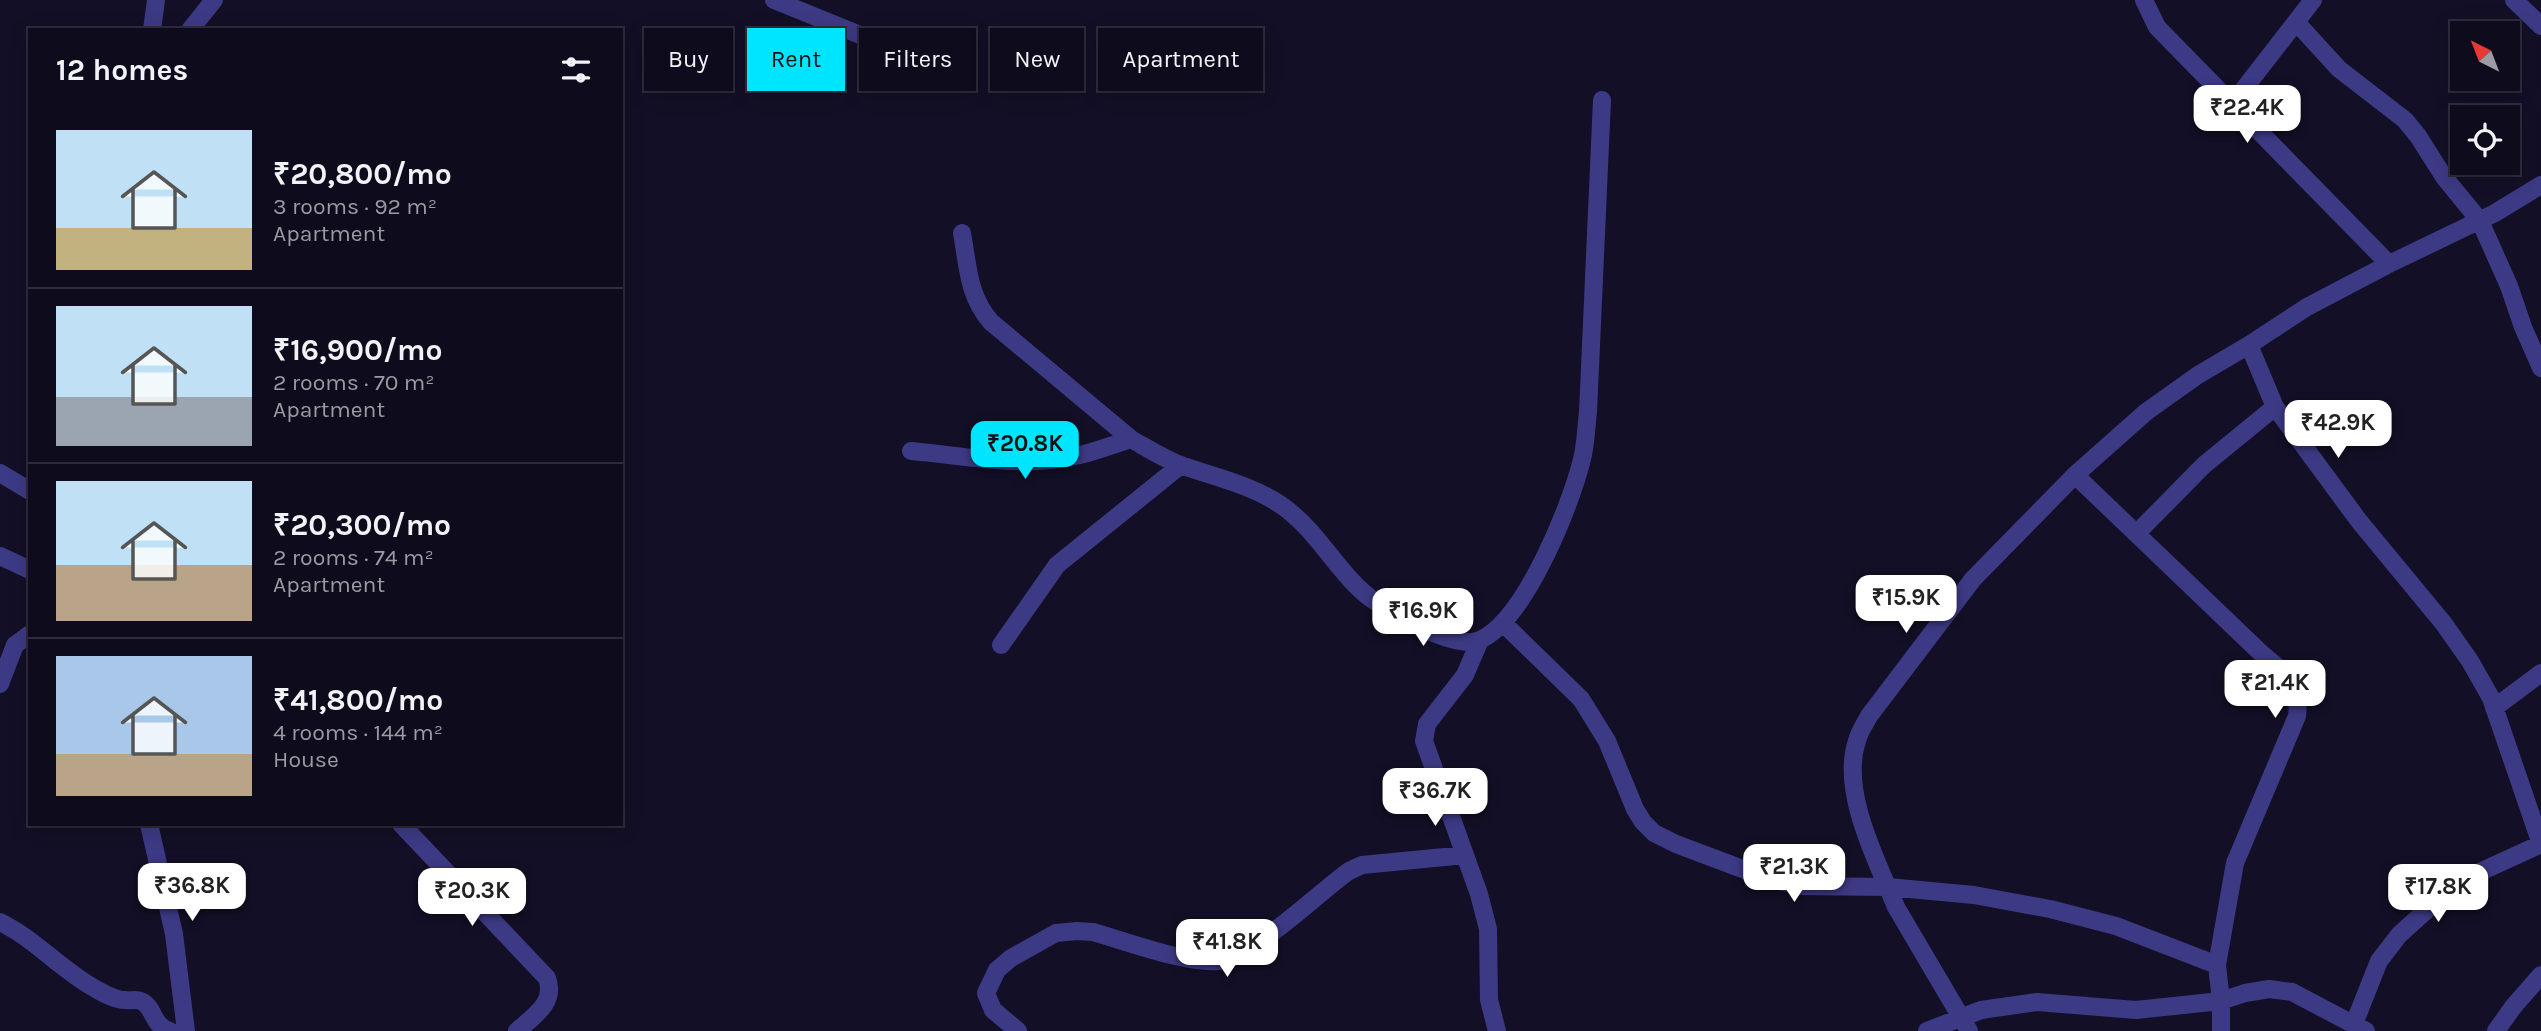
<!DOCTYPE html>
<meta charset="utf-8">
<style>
:root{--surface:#0e0b1c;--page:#171425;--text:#f1f3f6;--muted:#9b9ba3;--line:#2e2b3b;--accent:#00e5ff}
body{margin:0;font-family:Karla,sans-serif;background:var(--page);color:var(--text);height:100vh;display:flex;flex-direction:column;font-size:26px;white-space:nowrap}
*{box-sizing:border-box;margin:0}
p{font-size:23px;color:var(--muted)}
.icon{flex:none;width:38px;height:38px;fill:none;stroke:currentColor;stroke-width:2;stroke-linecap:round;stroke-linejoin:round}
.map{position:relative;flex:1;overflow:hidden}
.side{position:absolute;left:28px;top:28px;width:595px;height:798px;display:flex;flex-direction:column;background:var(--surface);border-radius:0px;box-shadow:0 4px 18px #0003,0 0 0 2px var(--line)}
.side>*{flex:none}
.top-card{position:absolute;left:644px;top:28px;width:665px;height:63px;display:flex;gap:14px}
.needle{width:46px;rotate:318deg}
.tools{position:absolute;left:2450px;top:21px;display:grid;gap:14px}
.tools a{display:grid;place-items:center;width:70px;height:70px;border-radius:0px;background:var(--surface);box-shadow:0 4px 18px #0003,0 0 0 2px var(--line);font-size:35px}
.price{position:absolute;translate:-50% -60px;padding:0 16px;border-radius:14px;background:#fff;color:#222;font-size:23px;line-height:46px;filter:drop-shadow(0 2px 4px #0008)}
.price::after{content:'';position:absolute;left:50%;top:42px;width:21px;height:16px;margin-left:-10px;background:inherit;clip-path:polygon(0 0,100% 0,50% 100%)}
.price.on{background:var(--accent);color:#111}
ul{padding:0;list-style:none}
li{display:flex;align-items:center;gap:21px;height:175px;padding:0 28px}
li+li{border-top:2px solid var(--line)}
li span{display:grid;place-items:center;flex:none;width:196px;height:140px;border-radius:0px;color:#555}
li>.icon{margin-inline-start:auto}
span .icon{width:84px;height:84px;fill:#fffc;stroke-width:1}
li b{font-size:30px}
h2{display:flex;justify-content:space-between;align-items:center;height:84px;padding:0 28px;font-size:30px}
.tag{padding:0 24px;border-radius:0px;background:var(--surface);box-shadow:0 4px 18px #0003,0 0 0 2px var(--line);font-size:24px;line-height:63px}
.tag.on{background:var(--accent);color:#111}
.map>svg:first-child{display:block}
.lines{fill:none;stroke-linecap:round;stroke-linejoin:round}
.street{stroke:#3d3a85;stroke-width:18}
</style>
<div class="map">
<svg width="2541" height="1031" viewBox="0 0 2541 1031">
<rect width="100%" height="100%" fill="#130f26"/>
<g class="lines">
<path class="street" d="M774 0 870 39
M2144 0 2157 27 2389 264
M2514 0 2541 26
M2296 22 2339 69 2405 120 2418 136 2444 177 2480 221 2509 286 2523 327 2541 368
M152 30 156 0
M190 30 214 0
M2233 103 2313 0
M2541 185 2495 213 2389 264 2307 307 2249 345 2275 407 2359 521 2444 624 2470 661 2491 698 2541 844
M962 233C968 266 968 296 991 322L1131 439C1147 448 1161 457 1178 464 1213 477 1250 484 1281 505 1319 531 1338 575 1373 600 1393 614 1456 651 1480 640 1525 620 1571 505 1582 459 1586 444 1586 427 1588 412L1602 100
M911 451C959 455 1010 466 1058 459 1083 456 1107 447 1131 439
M0 473 30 491
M2075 475 2263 655C2288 676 2301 680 2297 716L2235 863 2217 965 2221 1001V1031
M2137 533 2204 465 2275 407
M0 556 30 570
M1503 623 1581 699 1607 741 1635 809 1643 822 1654 833 1676 844 1769 879 1802 886 1888 887 1974 895 2050 909 2116 926 2217 965
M1480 640 1465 675 1427 724 1424 741 1479 894 1488 929 1489 1000 1497 1031
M1001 645 1057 565 1181 465
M0 684 15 645 30 634
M2494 708 2541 673
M149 824 174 934 186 1031
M401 824 547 978C556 1003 534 1016 517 1031
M0 922C35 939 60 969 94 988 103 993 115 1000 125 1000 130 1001 136 999 141 1001 155 1007 151 1025 170 1031
M2354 1024 2379 961 2399 935 2451 888 2469 877 2541 844
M1018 1031 993 1010 986 993 997 970 1011 958 1056 933 1077 931 1093 932C1125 941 1187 964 1218 961 1252 958 1318 893 1349 871L1362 865 1465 855
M1927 1031 1981 1010 2037 1002 2136 1010 2221 1001 2245 993 2269 989 2292 992 2366 1031
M1969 1031 1896 907C1877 861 1840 791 1857 741 1859 732 1865 724 1869 716L1973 579 2075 475 2146 412 2198 375 2249 345
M2496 1031 2513 1007 2541 975"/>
</g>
</svg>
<div class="tools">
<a><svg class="needle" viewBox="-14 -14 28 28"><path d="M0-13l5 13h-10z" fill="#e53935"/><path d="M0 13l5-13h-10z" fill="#9b9ba3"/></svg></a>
<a><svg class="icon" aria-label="locate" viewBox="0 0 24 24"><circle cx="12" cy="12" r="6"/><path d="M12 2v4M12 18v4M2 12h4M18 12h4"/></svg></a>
</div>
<b class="price" style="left:2247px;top:145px">₹22.4K</b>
<b class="price" style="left:2338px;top:460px">₹42.9K</b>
<b class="price on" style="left:1025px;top:481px">₹20.8K</b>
<b class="price" style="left:1906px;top:635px">₹15.9K</b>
<b class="price" style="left:1423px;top:648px">₹16.9K</b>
<b class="price" style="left:2275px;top:720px">₹21.4K</b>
<b class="price" style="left:1435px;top:828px">₹36.7K</b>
<b class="price" style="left:1794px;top:904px">₹21.3K</b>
<b class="price" style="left:192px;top:923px">₹36.8K</b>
<b class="price" style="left:2438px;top:924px">₹17.8K</b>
<b class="price" style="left:472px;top:928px">₹20.3K</b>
<b class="price" style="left:1227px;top:979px">₹41.8K</b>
<div class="top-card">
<a class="tag">Buy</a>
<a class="tag on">Rent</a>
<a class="tag">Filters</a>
<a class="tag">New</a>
<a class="tag">Apartment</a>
</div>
<section class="side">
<h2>12 homes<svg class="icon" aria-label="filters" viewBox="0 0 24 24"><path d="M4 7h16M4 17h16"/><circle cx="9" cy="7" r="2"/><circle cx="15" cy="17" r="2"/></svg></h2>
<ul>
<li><span style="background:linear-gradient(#bfe0f5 70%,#c2b280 0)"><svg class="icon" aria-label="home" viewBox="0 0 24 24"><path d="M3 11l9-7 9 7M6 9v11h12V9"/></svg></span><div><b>₹20,800/mo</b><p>3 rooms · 92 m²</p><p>Apartment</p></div></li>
<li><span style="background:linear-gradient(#bfe0f5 65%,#9aa5b1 0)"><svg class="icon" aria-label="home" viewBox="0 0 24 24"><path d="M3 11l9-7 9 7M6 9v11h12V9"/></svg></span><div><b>₹16,900/mo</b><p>2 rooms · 70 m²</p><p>Apartment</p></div></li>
<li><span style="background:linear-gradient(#bfe0f5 60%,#b9a48a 0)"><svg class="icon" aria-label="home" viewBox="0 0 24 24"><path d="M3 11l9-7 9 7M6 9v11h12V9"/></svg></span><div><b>₹20,300/mo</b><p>2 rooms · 74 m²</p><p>Apartment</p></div></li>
<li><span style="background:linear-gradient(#a9c7e8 70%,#b9a48a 0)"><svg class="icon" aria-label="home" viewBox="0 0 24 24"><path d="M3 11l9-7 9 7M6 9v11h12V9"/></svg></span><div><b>₹41,800/mo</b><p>4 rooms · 144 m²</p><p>House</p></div></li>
</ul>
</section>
</div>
